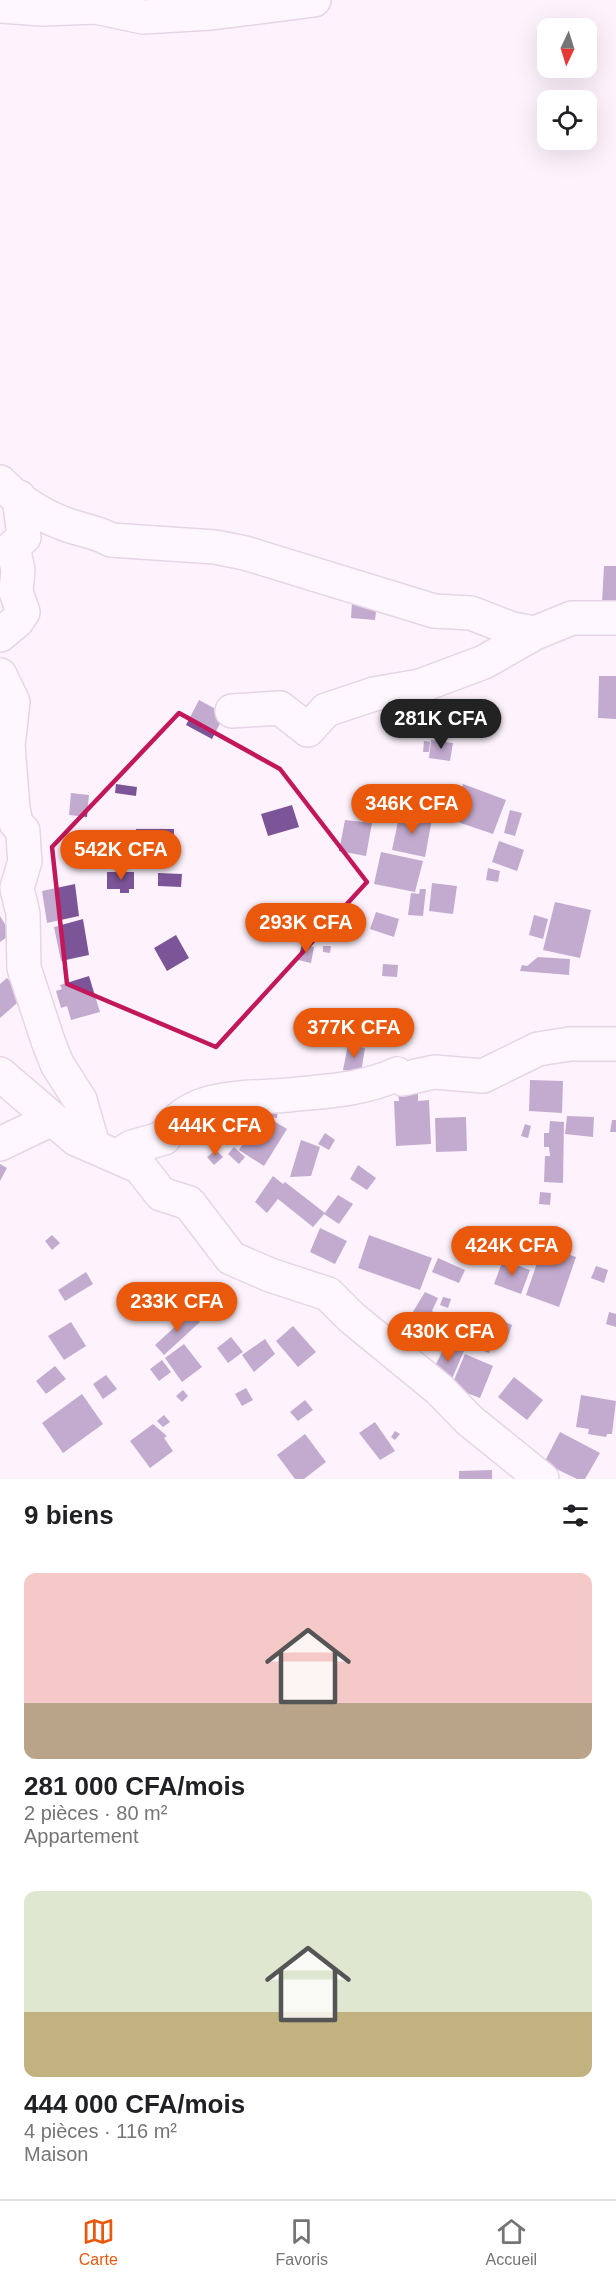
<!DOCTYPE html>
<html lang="fr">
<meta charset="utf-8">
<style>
:root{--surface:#fff;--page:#f2f2f2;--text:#202124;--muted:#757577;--line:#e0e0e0;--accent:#ea580c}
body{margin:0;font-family:Helvetica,sans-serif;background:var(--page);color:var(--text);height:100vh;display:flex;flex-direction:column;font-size:22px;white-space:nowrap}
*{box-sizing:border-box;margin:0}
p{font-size:20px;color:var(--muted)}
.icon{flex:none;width:33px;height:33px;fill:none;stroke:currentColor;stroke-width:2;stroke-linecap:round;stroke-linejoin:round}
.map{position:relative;height:1479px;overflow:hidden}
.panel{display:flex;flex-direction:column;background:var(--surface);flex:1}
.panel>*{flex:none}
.needle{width:39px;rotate:184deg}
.buttons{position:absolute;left:537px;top:18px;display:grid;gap:12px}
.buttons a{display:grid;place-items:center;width:60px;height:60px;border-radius:12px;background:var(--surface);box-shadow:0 6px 24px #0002;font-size:30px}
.price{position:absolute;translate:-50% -51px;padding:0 14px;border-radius:21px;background:var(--accent);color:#fff;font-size:20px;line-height:39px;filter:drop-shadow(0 2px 3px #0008)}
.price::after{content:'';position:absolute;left:50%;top:36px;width:18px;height:14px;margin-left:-9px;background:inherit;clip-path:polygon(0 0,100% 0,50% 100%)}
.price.selected{background:#222;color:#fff}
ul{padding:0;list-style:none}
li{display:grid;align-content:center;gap:12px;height:318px;padding:0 24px}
li span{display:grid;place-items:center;height:186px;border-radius:12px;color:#555}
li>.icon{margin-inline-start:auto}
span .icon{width:108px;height:108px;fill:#fffc;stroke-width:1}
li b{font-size:26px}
h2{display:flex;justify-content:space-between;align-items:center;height:72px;padding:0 24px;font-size:26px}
.tab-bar{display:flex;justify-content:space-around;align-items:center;height:84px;border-top:2px solid var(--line);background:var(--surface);font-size:16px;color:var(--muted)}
.tab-bar a{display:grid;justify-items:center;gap:3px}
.tab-bar .selected{color:var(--accent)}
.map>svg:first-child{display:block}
.building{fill:#7c5599}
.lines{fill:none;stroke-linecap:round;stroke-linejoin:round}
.minor-casing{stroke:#cbb1c9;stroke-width:36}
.minor{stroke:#fff;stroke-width:33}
.marked{fill:none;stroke:#c2185b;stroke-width:4.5;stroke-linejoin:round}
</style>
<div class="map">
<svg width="616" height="1479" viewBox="0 0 616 1479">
<rect width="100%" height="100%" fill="#fef3fd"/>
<path class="building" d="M604 566H616V603L602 602Z
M352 602 377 604 375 620 351 618Z
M599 676H616V719L598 718Z
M199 700 225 714 212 739 186 725Z
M431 740 453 743 450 761 429 758Z
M424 741 430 742 429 752H423Z
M116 784 137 787 136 796 115 793Z
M463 784 506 800 493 834 449 819Z
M71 793 89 795 87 817 69 815Z
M292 805 299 827 268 836 261 814Z
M510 810 522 813 515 836 504 833Z
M400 812 432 819 425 857 392 850Z
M345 820 372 823 366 856 339 851Z
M136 829H174V865L135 864Z
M499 841 524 850 517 871 492 862Z
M381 852 423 861 415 892 374 884Z
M488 868 500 871 498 882 486 880Z
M107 872H134V889H129V893H120V889H107Z
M158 873 182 874 181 887 158 886Z
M432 883 457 886 453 914 429 911Z
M75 884 79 916 47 923 42 891Z
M420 889H426L423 916 408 915 411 893 419 894Z
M555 902 591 910 580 958 543 950Z
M331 906 362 910 358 939 343 937 344 931 328 929Z
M376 912 399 919 394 937 370 929Z
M534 915 548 919 543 939 529 935Z
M0 916 11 934 0 942Z
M83 919 89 955 61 961 54 927Z
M176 935 189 958 167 971 154 948Z
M302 944 314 947 311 963 298 960Z
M323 946H331L330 953 323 952Z
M538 957 570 959 569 975 520 971 522 965 527 966Z
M383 964 398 965 397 977 382 976Z
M89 976 100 1012 71 1020 67 1006 61 1008 56 991 62 989 60 985Z
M7 978 24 997 0 1018V984Z
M357 1011 374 1015 368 1045 350 1041Z
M348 1045 365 1048 361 1073 343 1070Z
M530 1080 563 1081 562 1113 529 1111Z
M418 1093V1101L429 1100 431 1144 396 1146 394 1101H399L398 1094Z
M266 1107 278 1109 277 1118 266 1116Z
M262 1114 287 1129 264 1166 239 1150Z
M567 1116 594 1117 593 1137 565 1134Z
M466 1117 467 1151 436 1152 435 1118Z
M612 1120H616V1132H610Z
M550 1121 564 1122 563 1183 544 1182 545 1156H550L549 1147H544V1133H549Z
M525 1124 531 1126 528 1138 521 1136Z
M325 1133 335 1140 329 1150 318 1144Z
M301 1140 320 1147 311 1176 290 1177Z
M234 1147 245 1157 239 1164 228 1154Z
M216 1150 223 1157 214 1165 207 1157Z
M0 1164 7 1168 0 1181Z
M358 1165 376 1178 367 1190 350 1179Z
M273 1176 283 1184 285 1182 325 1213 313 1227 278 1199 267 1213 255 1202Z
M540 1192 551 1193 550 1205 539 1204Z
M338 1195 353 1204 339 1224 324 1214Z
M320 1228 347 1241 335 1264 310 1252Z
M52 1235 60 1243 52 1250 45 1241Z
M369 1235 432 1258 420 1290 358 1268Z
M543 1246 576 1257 559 1307 526 1295Z
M438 1258 465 1270 459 1283 432 1272Z
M503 1260 530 1270 521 1294 494 1284Z
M596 1266 608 1270 604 1283 591 1278Z
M86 1272 93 1284 65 1301 58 1290Z
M425 1292 438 1298 432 1311 443 1319 438 1330 411 1315Z
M443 1297 451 1299 448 1308 440 1305Z
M191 1312 200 1322 164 1355 155 1345Z
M609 1312 616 1314V1327L606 1324Z
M479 1315 500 1323 489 1353 467 1345Z
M71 1322 86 1346 64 1360 48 1336Z
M505 1322 512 1325 506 1342 499 1339Z
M293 1326 316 1352 298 1367 276 1341Z
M231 1337 243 1352 228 1363 217 1348Z
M265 1339 275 1354 254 1372 242 1355Z
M460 1343 466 1346 449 1386 432 1372 446 1344 459 1350Z
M184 1344 202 1367 182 1382 165 1358Z
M465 1354 493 1366 480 1398 451 1387Z
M162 1360 171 1372 159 1381 150 1369Z
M55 1366 66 1379 46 1394 36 1381Z
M106 1375 117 1389 103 1399 93 1384Z
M514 1377 543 1400 527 1420 498 1397Z
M246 1388 253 1400 242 1406 235 1394Z
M183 1390 188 1396 182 1402 176 1396Z
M82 1394 103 1424 63 1453 42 1423Z
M581 1395 616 1401 612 1434H607L606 1437 588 1434 589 1429 576 1427Z
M305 1400 313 1410 298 1421 290 1412Z
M164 1415 170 1422 163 1427 157 1421Z
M375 1422 395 1451 380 1460 359 1433Z
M153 1424 167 1436 164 1438 173 1451 150 1468 130 1441Z
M395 1431 400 1434 395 1440 391 1437Z
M560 1432 600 1453 585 1479H577L544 1463Z
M305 1434 326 1462 304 1479H295L277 1455Z
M492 1470V1479H459V1471Z"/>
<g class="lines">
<g class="minor-casing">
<path id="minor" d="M0 6 42 9 96 7 143 17 211 13 314 0
M0 482C16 499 41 515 62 523 79 530 96 531 111 540L215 547 245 553 434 611 471 613 512 629 535 633 572 618H616
M0 635 17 621 23 612 16 592 18 570 13 547 24 537 19 497
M0 675 13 702 8 746 13 808 16 823 23 831 24 851 25 861 17 888 23 914 24 968 48 1041 57 1064 80 1100 93 1145
M232 711 280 708 308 730 326 710 374 694 420 686 484 662 535 633
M0 1074 76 1139 140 1167 161 1194 189 1203 231 1258 270 1275 328 1294 351 1317 440 1390 469 1420 542 1479
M0 1144 52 1119
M118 1156 132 1147 164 1138C188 1092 245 1099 289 1095 325 1091 363 1090 397 1074L403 1079 434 1072 483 1076 538 1049 570 1044H616"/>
</g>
<use href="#minor" class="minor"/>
</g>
<path d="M0 0H616V1479H0ZM179 713 280 769 367 882 216 1047 67 984 52 847Z" fill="#fef3fd" fill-opacity=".55" fill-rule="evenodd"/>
<path class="marked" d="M179 713 280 769 367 882 216 1047 67 984 52 847Z"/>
</svg>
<div class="buttons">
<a><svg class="needle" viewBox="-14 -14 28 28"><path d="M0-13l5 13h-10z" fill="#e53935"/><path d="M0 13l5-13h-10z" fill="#757577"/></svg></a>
<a><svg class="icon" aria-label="locate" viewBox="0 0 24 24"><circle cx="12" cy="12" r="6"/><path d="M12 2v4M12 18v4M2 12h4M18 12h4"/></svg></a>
</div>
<b class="price selected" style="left:441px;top:750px">281K CFA</b>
<b class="price" style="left:412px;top:835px">346K CFA</b>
<b class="price" style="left:121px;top:881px">542K CFA</b>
<b class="price" style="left:306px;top:954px">293K CFA</b>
<b class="price" style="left:354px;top:1059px">377K CFA</b>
<b class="price" style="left:215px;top:1157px">444K CFA</b>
<b class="price" style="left:512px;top:1277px">424K CFA</b>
<b class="price" style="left:177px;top:1333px">233K CFA</b>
<b class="price" style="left:448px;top:1363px">430K CFA</b>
</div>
<section class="panel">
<h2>9 biens<svg class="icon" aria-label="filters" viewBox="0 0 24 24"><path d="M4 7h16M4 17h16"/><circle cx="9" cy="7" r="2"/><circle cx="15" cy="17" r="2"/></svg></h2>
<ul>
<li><span style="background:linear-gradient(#f6c9c9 70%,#b9a48a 0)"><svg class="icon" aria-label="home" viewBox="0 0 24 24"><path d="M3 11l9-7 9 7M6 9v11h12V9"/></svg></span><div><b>281 000 CFA/mois</b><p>2 pièces · 80 m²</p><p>Appartement</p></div></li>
<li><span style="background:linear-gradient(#dfe7d0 65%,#c2b280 0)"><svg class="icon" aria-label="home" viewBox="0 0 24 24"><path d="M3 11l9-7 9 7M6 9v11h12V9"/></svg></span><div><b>444 000 CFA/mois</b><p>4 pièces · 116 m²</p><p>Maison</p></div></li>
</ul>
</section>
<nav class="tab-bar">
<a class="selected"><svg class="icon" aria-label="map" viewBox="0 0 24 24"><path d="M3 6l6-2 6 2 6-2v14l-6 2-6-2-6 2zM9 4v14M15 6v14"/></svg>Carte</a>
<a><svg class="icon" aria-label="saved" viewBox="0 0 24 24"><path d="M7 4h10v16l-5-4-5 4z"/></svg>Favoris</a>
<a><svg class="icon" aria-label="home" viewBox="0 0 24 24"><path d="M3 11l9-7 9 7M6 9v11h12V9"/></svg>Accueil</a>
</nav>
